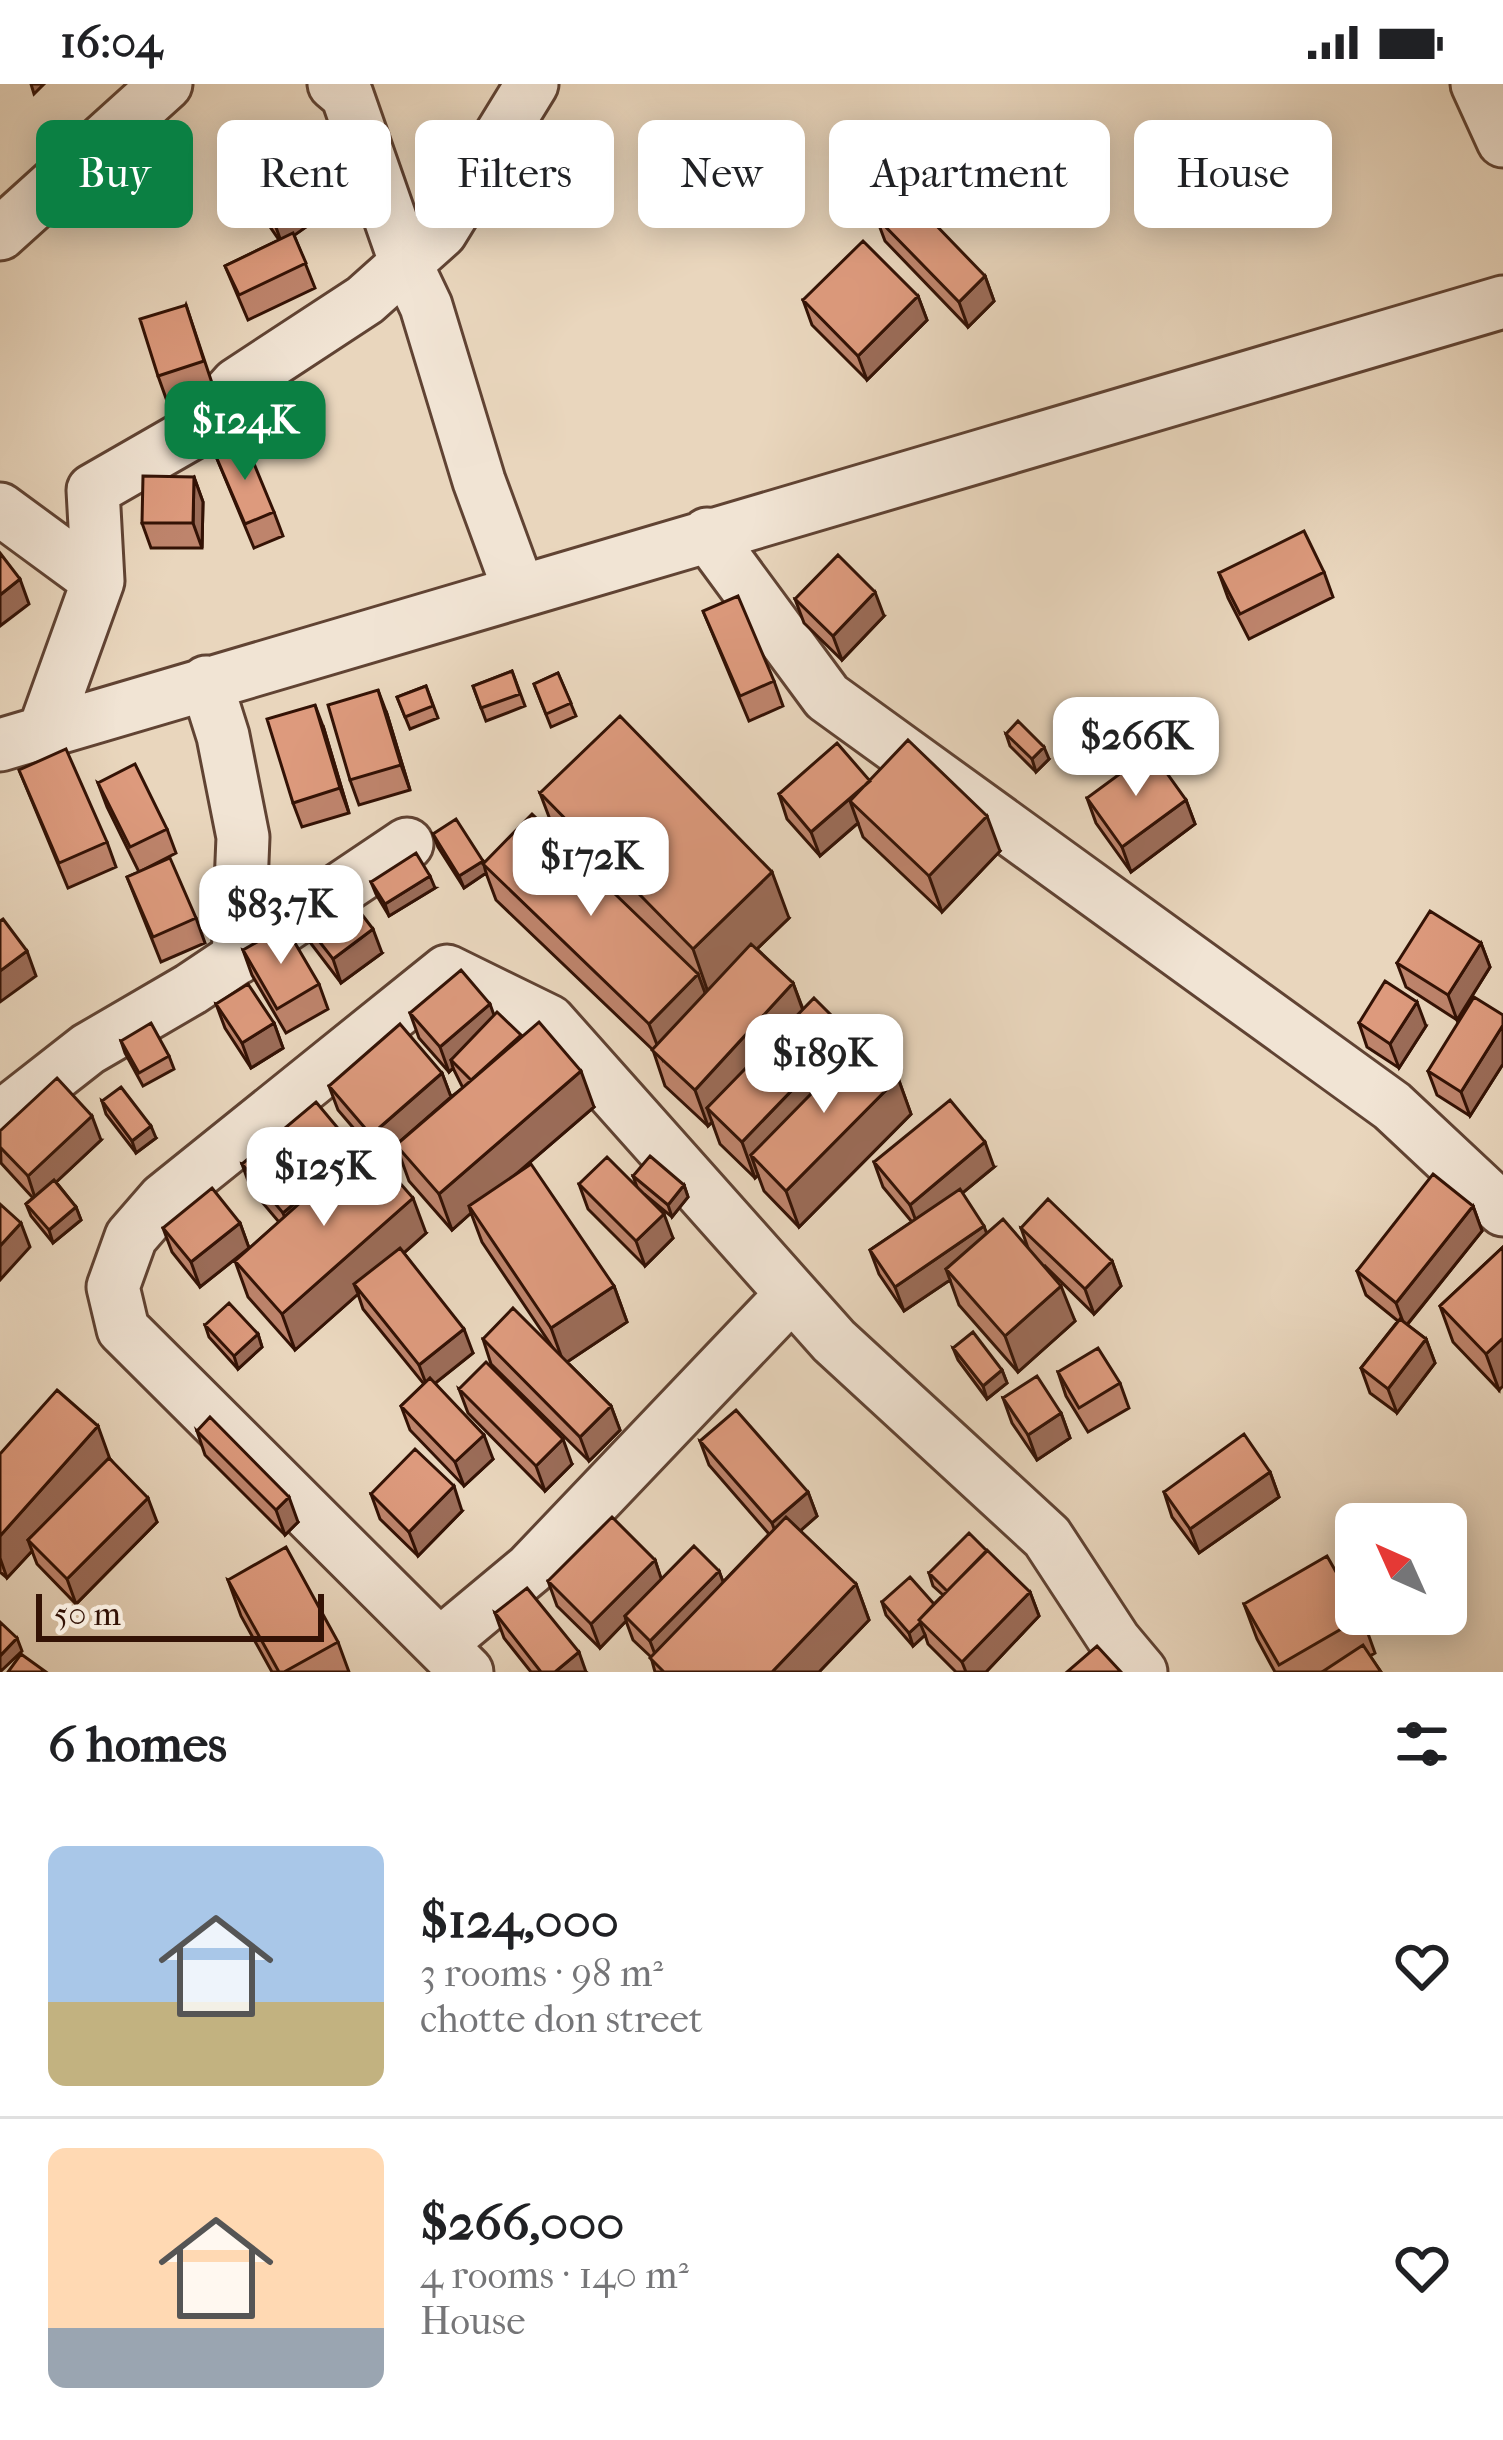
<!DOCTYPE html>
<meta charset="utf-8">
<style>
:root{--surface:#fff;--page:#f6f6f6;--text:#202124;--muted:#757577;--line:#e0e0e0;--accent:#0b8043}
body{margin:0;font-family:"IM FELL French Canon",serif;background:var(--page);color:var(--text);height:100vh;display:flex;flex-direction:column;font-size:45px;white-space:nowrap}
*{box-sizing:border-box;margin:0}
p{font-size:39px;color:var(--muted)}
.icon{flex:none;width:66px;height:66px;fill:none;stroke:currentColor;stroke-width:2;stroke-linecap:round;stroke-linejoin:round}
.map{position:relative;height:1588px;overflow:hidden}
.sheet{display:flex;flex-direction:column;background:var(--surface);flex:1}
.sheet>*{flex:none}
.banner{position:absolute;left:36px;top:36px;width:1431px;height:108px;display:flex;gap:24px}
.needle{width:78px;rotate:315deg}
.controls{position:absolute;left:1335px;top:1419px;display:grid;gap:24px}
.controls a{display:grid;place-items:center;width:132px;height:132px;border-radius:18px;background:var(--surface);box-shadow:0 6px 30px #0003;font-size:60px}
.scale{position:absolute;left:36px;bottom:30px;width:288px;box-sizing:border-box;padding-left:12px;border:6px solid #331205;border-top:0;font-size:33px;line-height:42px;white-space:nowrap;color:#331205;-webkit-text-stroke:9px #f1e4d4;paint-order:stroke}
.price{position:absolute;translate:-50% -102px;padding:0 27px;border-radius:24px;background:#fff;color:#222;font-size:39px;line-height:78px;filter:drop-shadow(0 3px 6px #0008)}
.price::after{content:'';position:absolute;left:50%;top:72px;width:36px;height:27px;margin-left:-18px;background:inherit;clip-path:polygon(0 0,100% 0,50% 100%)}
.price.on{background:var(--accent);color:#fff}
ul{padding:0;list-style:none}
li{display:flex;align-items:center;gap:36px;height:300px;padding:0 48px}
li+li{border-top:3px solid var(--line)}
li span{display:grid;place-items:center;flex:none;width:336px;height:240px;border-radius:18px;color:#555}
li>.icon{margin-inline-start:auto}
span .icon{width:144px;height:144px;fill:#fffc;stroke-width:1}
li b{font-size:51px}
h2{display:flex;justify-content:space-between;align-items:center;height:144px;padding:0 48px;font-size:51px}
.chip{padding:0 42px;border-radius:18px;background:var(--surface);box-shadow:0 6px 30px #0003;font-size:42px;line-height:108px}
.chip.on{background:var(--accent);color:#fff}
.status{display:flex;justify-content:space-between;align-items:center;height:84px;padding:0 60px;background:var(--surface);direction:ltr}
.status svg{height:33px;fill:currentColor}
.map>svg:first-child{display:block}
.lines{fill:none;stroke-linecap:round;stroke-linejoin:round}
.minor-casing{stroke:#604333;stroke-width:57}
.minor{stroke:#f1e4d4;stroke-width:51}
.wall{fill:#be846c;stroke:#331205;stroke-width:3}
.shaded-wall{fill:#9b6c58;stroke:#331205;stroke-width:3}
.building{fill:#dd9a7d;stroke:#331205;stroke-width:3}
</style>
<div class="status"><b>16:04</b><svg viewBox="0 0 49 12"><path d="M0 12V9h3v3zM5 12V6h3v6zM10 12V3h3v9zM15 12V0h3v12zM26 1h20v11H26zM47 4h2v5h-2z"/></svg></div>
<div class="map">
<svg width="1503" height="1588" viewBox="0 0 1503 1588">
<rect width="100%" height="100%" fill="#e9d6bd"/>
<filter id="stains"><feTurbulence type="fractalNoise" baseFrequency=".00167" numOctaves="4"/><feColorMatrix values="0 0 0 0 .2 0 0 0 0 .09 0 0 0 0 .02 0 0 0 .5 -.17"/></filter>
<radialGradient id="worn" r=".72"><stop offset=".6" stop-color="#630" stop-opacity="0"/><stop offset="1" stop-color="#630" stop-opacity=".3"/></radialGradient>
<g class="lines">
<g class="minor-casing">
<path id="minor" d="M334 0 347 11 406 180 426 222 479 397 519 506
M1477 0 1503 57
M0 150 166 0
M0 425 98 497 44 647
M707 450 827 613 1392 1022 1503 1126
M98 497 93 406 194 348 237 300 365 216 441 148 532 0
M206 598 223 652 243 753 238 874
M0 661 1503 218
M0 1034 88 965 191 905 407 760
M440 1560 530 1485 792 1210
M467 1588 123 1245 113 1203 131 1153 164 1115 447 887 549 937 834 1257 1047 1453 1115 1557 1141 1588"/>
</g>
<use href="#minor" class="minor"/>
</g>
<path class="wall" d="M334 93 343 117 294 151 315 204 248 236 225 182 279 156 255 121 246 96Z
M876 133 985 192 994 217 968 243 885 157Z
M918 212 927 236 867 296 812 241 803 216Z
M186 221 213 302 167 317 158 292Z
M215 370 274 428 283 452 254 464Z
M194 393 203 418 202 464H151L142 439Z
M1324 488 1333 513 1249 555 1228 514 1219 489Z
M795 515 884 532 842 576 804 539Z
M703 527 774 597 783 622 749 637Z
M512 587 525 622 486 637 473 602Z
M558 589 576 632 551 643 534 600Z
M426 602 438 634 410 645 397 613Z
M387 630 410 706 359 721 350 696Z
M324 645 349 729 302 743 293 719Z
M1006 650 1049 675 1036 688 1010 662Z
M19 686 107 758 116 783 68 804Z
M870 697 1000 767 942 828 863 753 858 739 820 772 787 735 779 710Z
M98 699 167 745 176 769 141 787 196 834 205 859 161 878 127 793 139 788 107 723Z
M540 709 789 834 757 865 793 899 803 925 855 966 898 994 911 1030 799 1143 764 1107 758 1091 755 1094 720 1060 712 1038 708 1042 665 1002 653 966 496 816 486 789 464 804 438 763 433 750 483 777 484 780 557 754Z
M1087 714 1186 716 1195 740 1131 788 1096 739Z
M371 798 435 804 389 832 376 810Z
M297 829 382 869 341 899 306 853Z
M1481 859 1490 883 1457 936 1406 903 1397 879Z
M243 866 319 900 328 925 286 949 252 891Z
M216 920 274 939 283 964 251 984 225 944Z
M410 929 494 931 594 1023 516 1090 614 1202 627 1238 567 1278 611 1322 620 1346 589 1377 491 1280 483 1255 553 1264 482 1158 471 1129 452 1146 409 1097 396 1061 380 1075 338 1026 329 1002 442 989 451 1013 463 1004 453 984 449 988 419 954Z
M1503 931V980L1470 1032 1437 1011 1428 987Z
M1359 939 1426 942 1399 984 1367 963Z
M121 957 169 972 174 985 143 1002 125 969Z
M102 1017 156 1054 136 1069 106 1030Z
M0 1047 101 1056 56 1098 76 1123 81 1136 53 1159 31 1132 26 1120 33 1114 1 1079Z
M874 1078 994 1083 962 1109 987 1149 1028 1164 1021 1144 1112 1177 1121 1202 1094 1230 1044 1181 1075 1237 1018 1288 959 1221 950 1196 904 1227 879 1190 870 1166 912 1138 883 1103Z
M242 1080 426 1149 404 1169 473 1269 435 1299 493 1375 464 1402 410 1346 401 1322 424 1300 363 1225 358 1210 295 1266 248 1213 235 1177 279 1138 251 1105Z
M633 1092 684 1101 688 1113 672 1133 644 1110 673 1154 645 1182 588 1125 579 1100 637 1103Z
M1473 1122 1482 1147 1407 1241 1426 1255 1435 1279 1397 1329 1370 1309 1361 1284 1398 1237 1366 1211 1357 1187Z
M240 1139 249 1164 200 1203 172 1168 163 1144Z
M1503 1163 1499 1306 1453 1258 1440 1222Z
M205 1241 258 1250 262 1263 238 1285 209 1253Z
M953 1264 1002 1286 1007 1299 987 1315 958 1276Z
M1058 1288 1120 1299 1129 1324 1088 1348 1066 1312Z
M459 1305 572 1380 545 1407 468 1329Z
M1003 1314 1061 1329 1070 1354 1037 1376 1012 1339Z
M197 1347 298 1438 285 1451 205 1371Z
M700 1357 808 1408 817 1432 800 1447 856 1500 869 1536 819 1588H655L651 1573 633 1556 626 1537 600 1564 557 1522 548 1497 655 1476 661 1495 719 1487 723 1498 769 1450 709 1381Z
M0 1370 111 1376 157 1438 76 1520 37 1480 32 1467 7 1494 0 1488Z
M1270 1388 1279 1413 1199 1469 1172 1433 1164 1408Z
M371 1410 462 1427 418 1472 380 1435Z
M929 1489 1030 1508 1039 1532 986 1588H956L928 1560 925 1551 913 1562 886 1531 882 1518 934 1520 943 1511 933 1502Z
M228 1496 338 1558 349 1588H272L241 1532Z
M1244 1520 1362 1533 1375 1569 1370 1572 1381 1588H1275L1257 1555Z
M495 1529 586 1588H531L504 1554Z"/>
<path class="shaded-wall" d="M31 0H44L34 10Z
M334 93 343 117 282 160 273 135Z
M985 192 994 217 968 243 959 218Z
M918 212 927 236 867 296 858 272Z
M194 393 203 418 202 464 193 439Z
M20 495 29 520 0 542V511Z
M875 508 884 532 842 576 833 552Z
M378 606 387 630 410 706 401 681Z
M315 621 324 645 349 729 340 704Z
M1044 663 1049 675 1036 688 1032 675Z
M870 697 850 717 858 739 820 772 811 748Z
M1186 716 1195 740 1131 788 1122 763Z
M987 732 1000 767 942 828 929 792Z
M483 777 486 789 464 804 459 792Z
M772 788 789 834 709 911 693 865Z
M430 792 435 804 389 832 385 820Z
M373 845 382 869 341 899 333 875Z
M1481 859 1490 883 1457 936 1448 911Z
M27 867 36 892 0 918V887Z
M698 890 711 925 663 976 649 940Z
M793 899 806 935 707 1024 712 1038 708 1042 695 1006Z
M1417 918 1426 942 1399 984 1390 960Z
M490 920 499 945 451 976 453 984 449 988 440 963Z
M274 939 283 964 251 984 242 959Z
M1503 941V980L1470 1032 1461 1008Z
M848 948 862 984 751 1071 758 1091 755 1094 742 1058Z
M581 987 594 1023 472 1128 469 1122 471 1129 452 1146 439 1110Z
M442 989 451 1013 380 1075 371 1051Z
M898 994 911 1030 799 1143 786 1107Z
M92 1032 101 1056 36 1117 28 1092Z
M151 1042 156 1054 136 1069 132 1057Z
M985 1058 994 1083 919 1145 910 1121Z
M357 1067 292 1153 283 1129Z
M684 1101 688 1113 672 1133 668 1121Z
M413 1114 426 1149 360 1208 354 1200 358 1210 295 1266 282 1230Z
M1473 1122 1482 1147 1405 1243 1396 1219Z
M76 1123 81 1136 53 1159 49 1146Z
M664 1130 673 1154 645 1182 636 1157Z
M21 1139 30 1163 0 1196V1162Z
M240 1139 249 1164 200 1203 191 1178Z
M984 1142 993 1167 946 1185 950 1196 904 1227 895 1203Z
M1112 1177 1121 1202 1094 1230 1085 1205Z
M614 1202 627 1238 564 1280 551 1244Z
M1061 1202 1075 1237 1018 1288 1005 1252Z
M464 1245 473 1269 428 1305 419 1281Z
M258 1250 262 1263 238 1285 234 1272Z
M1503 1254V1302L1499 1306 1486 1270Z
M1426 1255 1435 1279 1397 1329 1388 1305Z
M1002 1286 1007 1299 987 1315 983 1302Z
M611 1322 620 1346 589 1377 580 1353Z
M1061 1329 1070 1354 1037 1376 1028 1351Z
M98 1342 111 1378 28 1456 32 1467 7 1494 0 1474V1452Z
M484 1351 493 1375 464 1402 455 1378Z
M563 1355 572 1380 545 1407 536 1382Z
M1270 1388 1279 1413 1199 1469 1190 1445Z
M454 1402 462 1427 418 1472 409 1448Z
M808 1408 817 1432 781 1464 772 1439Z
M289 1413 298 1438 285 1451 276 1426Z
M148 1414 157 1438 76 1520 67 1495Z
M655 1476 663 1500 625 1532 626 1537 600 1564 591 1540Z
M719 1487 728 1511 659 1581 650 1557Z
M856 1500 869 1536 819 1588H772Z
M1030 1508 1039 1532 986 1588H966L962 1578Z
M920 1539 925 1551 913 1562 909 1549Z
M17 1554 22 1567 0 1588V1572Z
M579 1568 586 1588H555Z"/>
<path class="building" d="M308 54 334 93 273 135 246 96Z
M903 107 985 192 959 218 876 133Z
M293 149 306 179 239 211 225 182Z
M863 157 918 212 858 272 803 216Z
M186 221 204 277 158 292 140 235Z
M245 358 274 428 245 440 215 370Z
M143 392 194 393 193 439H142Z
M1304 447 1324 488 1240 530 1219 489Z
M0 469 20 495 0 511Z
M838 471 875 508 833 552 795 515Z
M738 512 774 597 740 612 703 527Z
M512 587 520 610 481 624 473 602Z
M558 589 571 619 546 630 534 600Z
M426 602 433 622 405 633 397 613Z
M378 606 401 681 350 696 328 621Z
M315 621 340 704 293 719 267 635Z
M620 632 772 788 693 865 540 709Z
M1018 637 1044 663 1032 675 1006 650Z
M908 656 987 732 929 792 850 717Z
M837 659 870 697 811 748 779 710Z
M66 665 107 758 59 779 19 686Z
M1151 667 1186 716 1122 763 1087 714Z
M135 680 167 745 130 763 98 699Z
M532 730 698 890 649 940 483 780Z
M456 735 483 777 459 792 433 750Z
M416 769 430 792 385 820 371 798Z
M170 774 196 834 153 853 127 793Z
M337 798 373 845 333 875 297 829Z
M1430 827 1481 859 1448 911 1397 879Z
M3 835 27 867 0 887V837Z
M285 842 319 900 277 925 243 866Z
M751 860 793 899 695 1006 652 966Z
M461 886 490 920 440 963 410 929Z
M1385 897 1417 918 1390 960 1359 939Z
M248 900 274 939 242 959 216 920Z
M1474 913 1503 931V941L1461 1008 1428 987Z
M814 914 848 948 742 1058 707 1024Z
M497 928 521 951 471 996 451 976Z
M539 938 581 987 439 1110 396 1061Z
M151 939 169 972 139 989 121 957Z
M400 940 442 989 371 1051 329 1002Z
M862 958 898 994 786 1107 751 1071Z
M57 994 92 1032 28 1092 0 1063V1047Z
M121 1003 151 1042 132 1057 102 1017Z
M950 1016 985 1058 910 1121 874 1078Z
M316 1018 357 1067 283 1129 242 1080Z
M366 1060 413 1114 282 1230 235 1177Z
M650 1072 684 1101 668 1121 633 1092Z
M607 1073 664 1130 636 1157 579 1100Z
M531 1080 614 1202 551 1244 469 1122Z
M1433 1090 1473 1122 1396 1219 1357 1187Z
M54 1096 76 1123 49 1146 26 1120Z
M212 1104 240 1139 191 1178 163 1144Z
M960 1105 984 1142 895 1203 870 1166Z
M1048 1115 1112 1177 1085 1205 1021 1144Z
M0 1120 21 1139 0 1162Z
M1003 1135 1061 1202 1005 1252 946 1185Z
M1503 1163V1254L1486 1270 1440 1222Z
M400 1164 464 1245 419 1281 354 1200Z
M229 1219 258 1250 234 1272 205 1241Z
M513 1224 611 1322 580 1353 483 1255Z
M1400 1235 1426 1255 1388 1305 1361 1284Z
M973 1248 1002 1286 983 1302 953 1264Z
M1098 1264 1120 1299 1079 1324 1058 1288Z
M486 1278 563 1355 536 1382 459 1305Z
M1037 1292 1061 1329 1028 1351 1003 1314Z
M430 1294 484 1351 455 1378 401 1322Z
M57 1306 98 1342 0 1452V1370Z
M736 1326 808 1408 772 1439 700 1357Z
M210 1333 289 1413 276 1426 197 1347Z
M1244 1350 1270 1388 1190 1445 1164 1408Z
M415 1365 454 1402 409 1448 371 1410Z
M109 1374 148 1414 67 1495 28 1456Z
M612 1433 655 1476 591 1540 548 1497Z
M786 1433 856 1500 772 1588H664L650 1574Z
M969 1449 987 1467 947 1507 929 1489Z
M694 1462 719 1487 650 1557 625 1532Z
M286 1463 338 1558 284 1588H279L228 1496Z
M987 1466 1030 1508 962 1578 919 1536Z
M1327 1472 1356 1523V1530H1360L1362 1533 1279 1581 1244 1520Z
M910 1493 934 1520 919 1536 921 1538 909 1549 882 1518Z
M527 1504 579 1568 555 1588H541L495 1529Z
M0 1538 17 1554 0 1572Z
M1363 1561 1381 1588H1322Z
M1097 1562 1121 1588H1067Z
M21 1570 46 1588H8Z"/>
<rect width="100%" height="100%" filter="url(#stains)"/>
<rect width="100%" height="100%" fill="url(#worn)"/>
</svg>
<div class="controls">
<a><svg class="needle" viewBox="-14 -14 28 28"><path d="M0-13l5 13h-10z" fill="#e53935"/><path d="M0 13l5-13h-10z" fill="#757577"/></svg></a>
</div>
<div class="scale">50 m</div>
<b class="price on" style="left:245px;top:399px">$124K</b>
<b class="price" style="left:1136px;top:715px">$266K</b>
<b class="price" style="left:591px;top:835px">$172K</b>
<b class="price" style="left:281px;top:883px">$83.7K</b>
<b class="price" style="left:824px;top:1032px">$189K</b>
<b class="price" style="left:324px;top:1145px">$125K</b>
<div class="banner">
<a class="chip on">Buy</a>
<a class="chip">Rent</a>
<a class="chip">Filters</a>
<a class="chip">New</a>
<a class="chip">Apartment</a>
<a class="chip">House</a>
</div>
</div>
<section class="sheet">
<h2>6 homes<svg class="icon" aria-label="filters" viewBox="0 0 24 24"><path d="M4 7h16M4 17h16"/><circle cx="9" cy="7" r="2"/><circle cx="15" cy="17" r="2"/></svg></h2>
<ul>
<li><span style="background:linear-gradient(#a9c7e8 65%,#c2b280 0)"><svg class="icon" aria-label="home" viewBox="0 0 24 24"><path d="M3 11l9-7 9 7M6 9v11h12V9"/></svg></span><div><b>$124,000</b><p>3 rooms · 98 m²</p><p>chotte don street</p></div><svg class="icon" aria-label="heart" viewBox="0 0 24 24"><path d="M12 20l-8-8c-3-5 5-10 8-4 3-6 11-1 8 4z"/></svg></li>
<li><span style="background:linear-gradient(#ffd9b3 75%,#9aa5b1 0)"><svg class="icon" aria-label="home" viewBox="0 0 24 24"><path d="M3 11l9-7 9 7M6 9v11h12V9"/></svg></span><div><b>$266,000</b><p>4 rooms · 140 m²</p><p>House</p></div><svg class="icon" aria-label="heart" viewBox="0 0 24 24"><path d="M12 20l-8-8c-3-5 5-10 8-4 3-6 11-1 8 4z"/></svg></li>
</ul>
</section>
